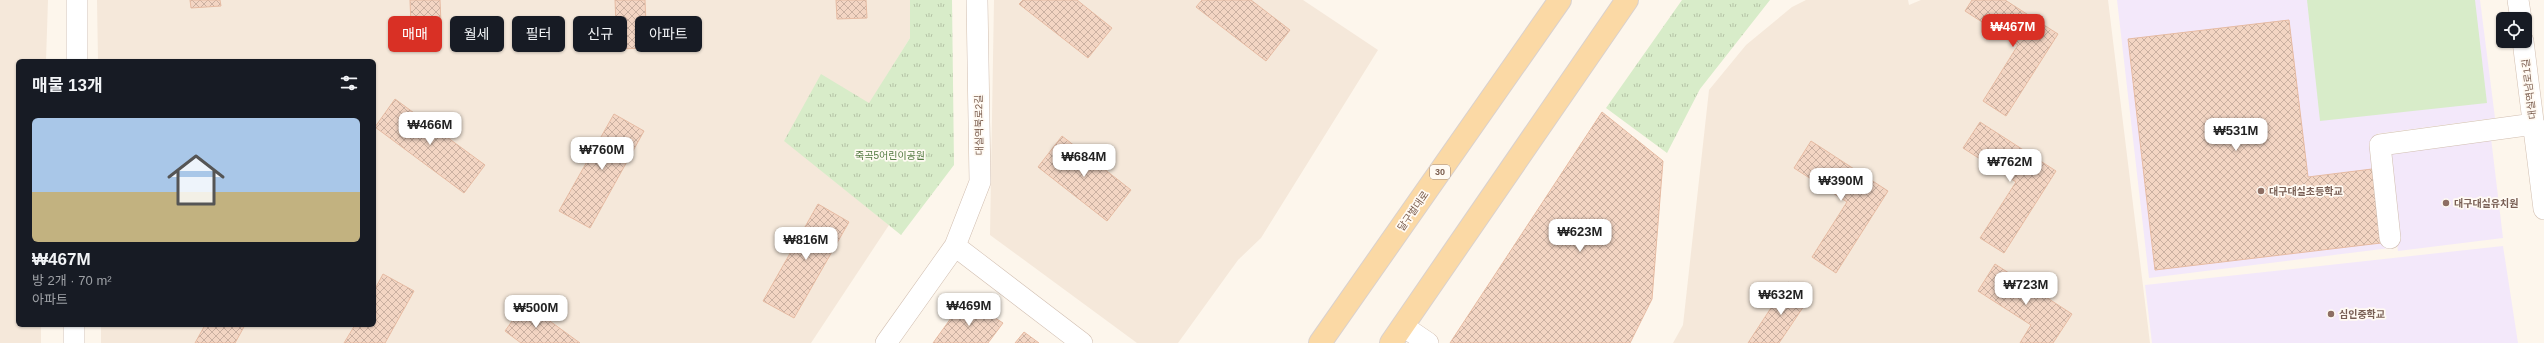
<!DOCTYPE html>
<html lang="ko">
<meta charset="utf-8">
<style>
:root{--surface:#171b24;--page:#242831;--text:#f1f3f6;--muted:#9ea1a6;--line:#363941;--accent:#d93025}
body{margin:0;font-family:Helvetica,"Noto Sans KR",sans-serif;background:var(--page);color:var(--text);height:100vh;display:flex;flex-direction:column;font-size:15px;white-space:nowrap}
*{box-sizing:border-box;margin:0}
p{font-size:13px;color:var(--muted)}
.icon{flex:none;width:22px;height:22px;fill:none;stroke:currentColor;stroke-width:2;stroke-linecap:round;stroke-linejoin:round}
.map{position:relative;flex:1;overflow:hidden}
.panel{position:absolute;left:16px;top:59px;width:360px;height:268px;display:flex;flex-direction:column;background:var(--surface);border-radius:6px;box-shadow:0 1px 3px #0004}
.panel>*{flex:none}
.banner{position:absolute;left:388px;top:16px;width:380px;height:36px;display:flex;gap:8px}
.fabs{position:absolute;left:2496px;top:12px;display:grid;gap:8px}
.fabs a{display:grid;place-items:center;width:36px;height:36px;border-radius:6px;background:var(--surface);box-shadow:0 1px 3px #0004;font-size:20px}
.price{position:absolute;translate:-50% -34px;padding:0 9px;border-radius:8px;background:#fff;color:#222;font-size:13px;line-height:26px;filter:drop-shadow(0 1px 2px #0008)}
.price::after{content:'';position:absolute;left:50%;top:24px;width:12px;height:9px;margin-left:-6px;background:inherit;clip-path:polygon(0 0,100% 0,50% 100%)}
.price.on{background:var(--accent);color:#fff}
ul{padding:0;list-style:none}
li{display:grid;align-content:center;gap:8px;height:212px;padding:0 16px}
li+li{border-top:1px solid var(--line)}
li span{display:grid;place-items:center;height:124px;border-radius:6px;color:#555}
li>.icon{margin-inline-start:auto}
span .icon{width:72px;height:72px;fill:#fffc;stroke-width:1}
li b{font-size:17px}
h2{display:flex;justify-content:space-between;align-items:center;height:48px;padding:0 16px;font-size:17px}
.chip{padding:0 14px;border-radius:6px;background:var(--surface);box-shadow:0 1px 3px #0004;font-size:14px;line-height:36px}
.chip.on{background:var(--accent);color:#fff}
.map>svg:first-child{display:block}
.residential{fill:#f5e8da}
.education{fill:#f3e8fa}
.park{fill:url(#park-tufts)}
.pitch{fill:#d8ecc9}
.building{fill:url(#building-cross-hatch);stroke:#e6bba3}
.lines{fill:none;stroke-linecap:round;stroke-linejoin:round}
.minor-casing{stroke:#d1beb0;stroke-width:22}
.major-casing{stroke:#dad1cd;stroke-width:24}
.minor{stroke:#fff;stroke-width:21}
.major{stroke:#fbd9a5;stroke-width:22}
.education-dot{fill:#8d6e63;stroke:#fffaf3;stroke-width:1.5}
.labels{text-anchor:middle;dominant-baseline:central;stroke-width:3.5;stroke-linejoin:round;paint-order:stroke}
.shield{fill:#fffaf3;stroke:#a28b7f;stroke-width:1}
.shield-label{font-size:9px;font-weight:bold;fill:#7a5c4d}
.street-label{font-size:10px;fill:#7a5c4d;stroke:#fffaf3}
.park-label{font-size:10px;fill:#537a41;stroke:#fffaf3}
.education-label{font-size:10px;font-weight:bold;fill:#785e54;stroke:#fffaf3;text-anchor:start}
</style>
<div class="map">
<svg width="2544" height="343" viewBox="0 0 2544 343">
<defs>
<pattern id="park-tufts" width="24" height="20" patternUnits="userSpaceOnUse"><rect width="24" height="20" fill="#d8ecc9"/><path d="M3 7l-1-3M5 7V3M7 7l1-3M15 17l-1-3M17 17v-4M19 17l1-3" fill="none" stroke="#b4c2a5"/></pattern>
<pattern id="building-cross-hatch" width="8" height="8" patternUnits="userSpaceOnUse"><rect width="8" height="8" fill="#f3d5c3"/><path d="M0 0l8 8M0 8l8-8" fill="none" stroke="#cab0a1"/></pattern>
</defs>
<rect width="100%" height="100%" fill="#fdf6ec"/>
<path class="residential" d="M0 0H48L46 61H18V325H41V343H0Z
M97 0H910V38L869 104 785 141 889 225 811 343H101V325H374V61H98Z
M994 0H1303L1378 50 1261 238 1238 260 1178 343H1137L990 235Z
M1806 0H1908L1909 5 1921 0H2108L2150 343H1673L1683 325 1709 90 1746 45 1792 7Z"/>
<path class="education" d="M2117 0H2480L2495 118 2376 134 2390 248 2149 278Z
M2491 138 2503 238 2398 251 2385 152Z
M2503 246 2518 343H2152L2145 285Z"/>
<path class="park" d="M910 0H952L954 165 901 235 784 141 821 74 869 103 910 38Z
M1682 0H1770L1700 89 1667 153 1606 108Z"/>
<path class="pitch" d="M2307 0H2475L2487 103 2320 121Z"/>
<path class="building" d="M190 0H220L221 6 191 8Z
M410 0H440L441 23 411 25Z
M615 0H645L647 48 617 49Z
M836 0H866L867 18 837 19Z
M1023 0H1077L1112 28 1088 58 1019 4Z
M1202 0H1251L1290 30 1266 61 1196 7Z
M1972 0H2005L2058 34 2006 116 1983 101 2018 45 1965 11Z
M2289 20 2308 177 2372 169 2381 243 2155 270 2128 39Z
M395 99 485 165 464 193 375 127Z
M1602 112 1663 161 1652 299 1630 343H1450Z
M614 114 644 131 590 228 559 211Z
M1980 122 2056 171 2004 253 1980 238 2016 182 1963 148Z
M1062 136 1131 190 1107 221 1038 167Z
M1811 141 1888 191 1836 273 1812 257 1847 202 1794 168Z
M818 204 849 222 794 318 763 301Z
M1995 264 2072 314 2053 343H2020L2031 325 1978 291Z
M383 274 414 291 385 343H344L355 325H374V291Z
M1788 282 1810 297 1779 343H1748Z
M525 303 580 343H521L505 331Z
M975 305 1003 323 988 343H933L959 307Z
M205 325H245L235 343H195Z
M1024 332 1039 343H1015Z"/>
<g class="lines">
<g class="minor-casing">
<path id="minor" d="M2518 0 2521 19
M2523 41 2544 209
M77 61V0
M2390 238 2380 145 2534 124
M955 246 1082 343
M1403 326 1428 343
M74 343V325
M886 343 955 246 980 182 977 0"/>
</g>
<g class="major-casing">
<path id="major" d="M1320 343 1560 0
M1391 343 1627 0"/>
</g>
<use href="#minor" class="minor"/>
<use href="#major" class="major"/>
</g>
<g class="education-dot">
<circle cx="2261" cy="191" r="4"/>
<circle cx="2446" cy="203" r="4"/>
<circle cx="2331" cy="314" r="4"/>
</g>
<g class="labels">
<rect class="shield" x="1430" y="165" width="20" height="14" rx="3"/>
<g class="shield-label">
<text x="1440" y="172">30</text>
</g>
<g class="street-label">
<text transform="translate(2529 89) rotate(-97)">대실역남로1길</text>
<text transform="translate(979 125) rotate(-91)">대실역북로2길</text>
<text transform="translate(1413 211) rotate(-55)">달구벌대로</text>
</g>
<g class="park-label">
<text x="890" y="155">죽곡5어린이공원</text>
</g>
<g class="education-label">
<text x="2269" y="191">대구대실초등학교</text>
<text x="2454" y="203">대구대실유치원</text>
<text x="2339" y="314">심인중학교</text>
</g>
</g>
</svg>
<div class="fabs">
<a><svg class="icon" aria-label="locate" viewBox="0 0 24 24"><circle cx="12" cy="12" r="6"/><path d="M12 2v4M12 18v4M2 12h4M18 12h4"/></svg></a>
</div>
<b class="price on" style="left:2013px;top:48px">₩467M</b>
<b class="price" style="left:430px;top:146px">₩466M</b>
<b class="price" style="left:2236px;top:152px">₩531M</b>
<b class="price" style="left:602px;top:171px">₩760M</b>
<b class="price" style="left:1084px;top:178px">₩684M</b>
<b class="price" style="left:2010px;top:183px">₩762M</b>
<b class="price" style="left:1841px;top:202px">₩390M</b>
<b class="price" style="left:1580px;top:253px">₩623M</b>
<b class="price" style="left:806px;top:261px">₩816M</b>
<b class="price" style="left:2026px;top:306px">₩723M</b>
<b class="price" style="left:1781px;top:316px">₩632M</b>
<b class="price" style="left:969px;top:327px">₩469M</b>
<b class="price" style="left:536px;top:329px">₩500M</b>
<div class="banner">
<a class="chip on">매매</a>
<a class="chip">월세</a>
<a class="chip">필터</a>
<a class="chip">신규</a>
<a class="chip">아파트</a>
</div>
<section class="panel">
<h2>매물 13개<svg class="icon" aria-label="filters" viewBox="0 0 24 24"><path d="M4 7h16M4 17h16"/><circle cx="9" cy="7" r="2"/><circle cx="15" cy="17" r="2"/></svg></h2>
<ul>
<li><span style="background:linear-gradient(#a9c7e8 60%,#c2b280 0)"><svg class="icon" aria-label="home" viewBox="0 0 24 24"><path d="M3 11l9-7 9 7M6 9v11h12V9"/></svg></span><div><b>₩467M</b><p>방 2개 · 70 m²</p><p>아파트</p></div></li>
</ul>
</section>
</div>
